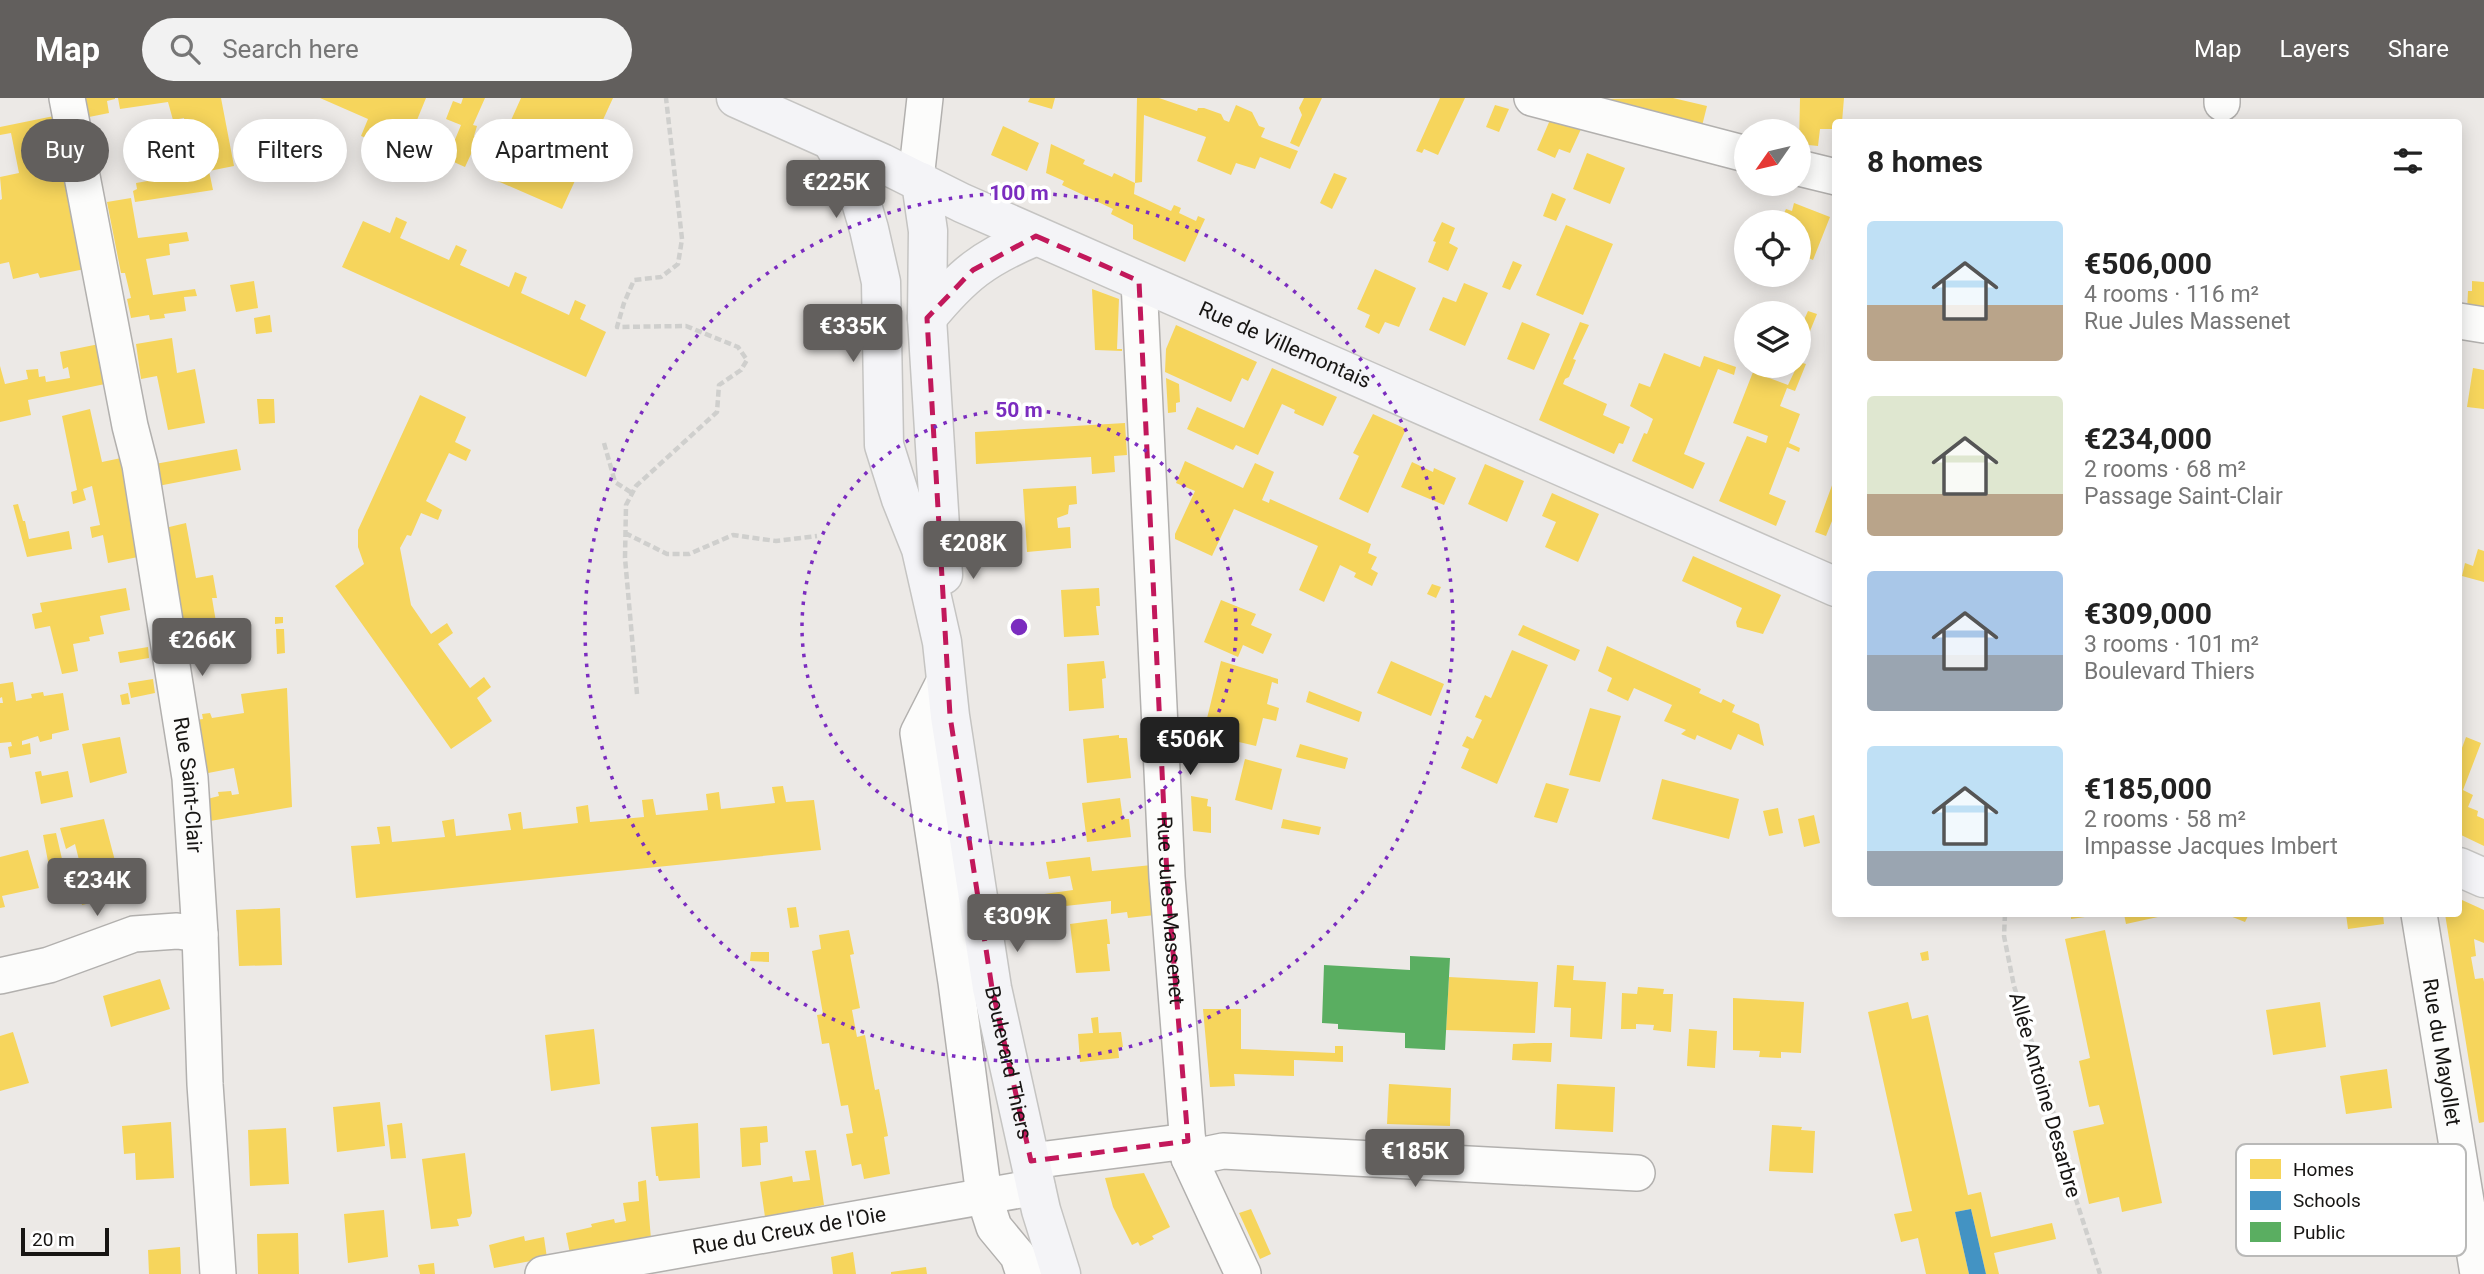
<!DOCTYPE html>
<meta charset="utf-8">
<style>
:root{--surface:#fff;--page:#f2f2f2;--text:#222;--muted:#767676;--accent:#625f5d}
body{margin:0;font-family:Roboto,sans-serif;background:var(--page);color:var(--text);height:100vh;display:flex;flex-direction:column;font-size:26px;white-space:nowrap}
*{box-sizing:border-box;margin:0}
p{font-size:23px;color:var(--muted)}
.icon{flex:none;width:38px;height:38px;fill:none;stroke:currentColor;stroke-width:2;stroke-linecap:round;stroke-linejoin:round}
.map{position:relative;flex:1;overflow:hidden}
.details{position:absolute;left:1832px;top:21px;width:630px;height:798px;display:flex;flex-direction:column;background:var(--surface);border-radius:7px;box-shadow:0 4px 18px #0003}
.details>*{flex:none}
.guide{position:absolute;left:21px;top:21px;width:665px;height:63px;display:flex;gap:14px}
.needle{width:46px;rotate:236deg}
.buttons{position:absolute;left:1734px;top:21px;display:grid;gap:14px}
.buttons a{display:grid;place-items:center;width:77px;height:77px;border-radius:50%;background:var(--surface);box-shadow:0 4px 18px #0003;font-size:35px}
.scale{position:absolute;left:21px;bottom:18px;width:88px;box-sizing:border-box;padding-left:7px;border:4px solid #171513;border-top:0;font-size:19px;line-height:24px;white-space:nowrap;color:#171513;-webkit-text-stroke:5px #fff;paint-order:stroke}
.price{position:absolute;translate:-50% -60px;padding:0 16px;border-radius:7px;background:var(--accent);color:#fff;font-size:23px;line-height:46px;filter:drop-shadow(0 2px 4px #0008)}
.price::after{content:'';position:absolute;left:50%;top:42px;width:21px;height:16px;margin-left:-10px;background:inherit;clip-path:polygon(0 0,100% 0,50% 100%)}
.price.active{background:#222;color:#fff}
ul{padding:0;list-style:none}
li{display:flex;align-items:center;gap:21px;height:175px;padding:0 35px}
li span{display:grid;place-items:center;flex:none;width:196px;height:140px;border-radius:7px;color:#555}
li>.icon{margin-inline-start:auto}
span .icon{width:84px;height:84px;fill:#fffc;stroke-width:1}
li b{font-size:30px}
h2{display:flex;justify-content:space-between;align-items:center;height:84px;padding:0 35px;font-size:30px}
.tag{padding:0 24px;border-radius:32px;background:var(--surface);box-shadow:0 4px 18px #0003;font-size:24px;line-height:63px}
.tag.active{background:var(--accent);color:#fff}
header{display:flex;align-items:center;gap:42px;box-sizing:border-box;height:98px;padding:0 35px;background:var(--accent);color:#fff}
header strong{font-size:33px}
nav{display:flex;gap:38px;margin-inline-start:auto;font-size:24px}
.search{width:490px;height:63px;background:var(--page);display:flex;align-items:center;gap:18px;box-sizing:border-box;padding:0 24px;border-radius:38px;color:var(--muted);font-size:26px}
.map>svg:first-child{display:block}
.homes{fill:#f6d55c}
.schools{fill:#4393c3}
.public{fill:#5aae61}
.lines{fill:none;stroke-linecap:round;stroke-linejoin:round}
.minor-casing{stroke:#b2b0ae;stroke-width:38}
.major-casing{stroke:#c5c4c2;stroke-width:41}
.path{stroke:#cfcfcd;stroke-width:4.5;stroke-dasharray:7 3.5;stroke-linecap:butt}
.minor{stroke:#fcfcfb;stroke-width:35}
.major{stroke:#f4f4f7;stroke-width:38}
.marked{fill:none;stroke:#c2185b;stroke-width:5;stroke-dasharray:14 9;stroke-linejoin:round}
.ring{fill:none;stroke:#7b2cbf;stroke-width:3.5;stroke-dasharray:3.5 7}
.labels{text-anchor:middle;dominant-baseline:central;stroke-width:7;stroke-linejoin:round;paint-order:stroke}
.street-label{font-size:21px;fill:#171513;stroke:#fff}
.key{fill:#fff;stroke:#b9b9b8;stroke-width:2}
.key-label{font-size:19px;fill:#171513}
.centre{fill:#7b2cbf;stroke:#fff;stroke-width:3.5}
.ring-label{font-size:21px;text-anchor:middle;font-weight:bold;fill:#7b2cbf;stroke:#fff;stroke-width:7;stroke-linejoin:round;paint-order:stroke}
</style>
<header>
<strong>Map</strong>
<div class="search"><svg class="icon" aria-label="search" viewBox="0 0 24 24"><circle cx="10" cy="10" r="6"/><path d="M15 15l6 6"/></svg>Search here</div>
<nav><a>Map</a><a>Layers</a><a>Share</a></nav>
</header>
<div class="map">
<svg width="2484" height="1176" viewBox="0 0 2484 1176">
<rect width="100%" height="100%" fill="#ece9e6"/>
<path class="homes" d="M85 0H115V1L107 3 109 15 89 19Z
M118 0H221L234 68 209 73 213 92 135 104 133 93 137 91 136 85 194 75 184 20 173 22 168 4 120 11Z
M320 0H426L408 44 381 27 374 43 361 38 368 21Z
M463 0H485L473 27 477 28 474 38 478 41 465 69 447 61 461 27 446 21 453 3 461 6Z
M521 0H613L562 111 486 78Z
M1030 0H1055L1052 11 1028 4Z
M1137 0H1159L1197 13 1198 10H1204L1221 16 1224 22 1229 24 1236 7 1252 14 1259 28 1265 30 1261 39 1298 53 1290 71 1260 59 1255 71 1236 65 1231 77 1197 63 1206 39 1144 17 1142 84 1135 85Z
M1304 0H1322L1299 49 1290 45 1302 17 1299 10Z
M1440 0H1465L1438 57 1424 51 1422 55 1416 53Z
M1673 0 1707 8 1702 28 1601 1Z
M1800 0H1844L1842 24H1836V31H1820L1818 48 1799 46Z
M1495 7 1509 11 1499 34 1486 29Z
M54 18 85 171 40 180 38 175 13 181 9 164 0 166V102L2 101 0 79 19 75 11 35 0 37V29Z
M1550 22 1581 31 1570 55 1559 51 1555 60 1537 52Z
M1780 26 1793 27V33H1779Z
M1003 28 1039 45 1027 73 991 57Z
M1051 46 1085 62 1083 66 1112 79 1114 75 1135 85 1134 96 1171 113 1174 107 1181 110 1179 115 1196 123 1198 118 1205 121 1185 164 1133 141V127L1111 116 1113 111 1062 87 1064 83 1046 75Z
M1587 55 1625 70 1610 106 1573 91Z
M1334 75 1347 80 1332 111 1320 105Z
M1552 95 1566 101 1556 123 1543 118Z
M131 100 138 140 187 134 189 143 169 146 170 157 146 161 153 197 195 191 197 198 184 199 186 213 164 216 165 220 150 222 149 217 131 220 127 201 131 200 125 175H121L107 104Z
M1794 105 1830 119 1813 162 1799 156V124H1780L1786 111 1792 113Z
M396 119 407 124 400 140 449 162 456 147 467 152 460 167 509 189 515 174 527 179 521 195 569 217 575 202 586 207 580 221 606 234 586 279 342 169 363 123 390 135Z
M1442 124 1455 130 1449 145 1458 150 1448 173 1428 164 1436 144 1433 143Z
M1566 127 1613 146 1583 217 1536 197Z
M1513 163 1522 167 1510 192 1502 189Z
M1375 171 1416 190 1399 229 1385 224 1379 236 1365 229 1370 217 1357 211Z
M254 183 258 210 236 214 230 187Z
M2472 183 2484 184V214L2467 213 2468 193H2472Z
M1464 185 1488 195 1465 248 1429 232 1443 199 1456 204Z
M1092 191 1119 201 1117 251H1122V253L1095 252Z
M1808 213 1817 216 1799 260V233Z
M270 217 272 234 256 236 254 220Z
M1522 224 1550 236 1534 272 1507 261Z
M1580 224 1589 227 1573 261 1576 262 1569 279 1565 281 1563 286 1607 306 1603 317 1630 329 1623 346 1619 345 1614 356 1539 322Z
M1176 227 1257 264 1248 283 1242 280 1231 304 1165 274 1166 251Z
M172 240 177 275 195 271 205 325 168 332 157 278 141 281 136 246Z
M99 246 105 286 28 302 31 317 0 324V268L5 286 28 281 26 272 38 271 39 279 45 278 46 284 70 280 68 269 63 271 60 254Z
M1664 255 1700 269 1704 258 1736 269 1734 277 1718 271 1684 356 1705 365 1693 391 1632 363 1644 335 1647 336 1653 321 1630 308 1639 285 1650 289Z
M1799 264 1806 266 1795 293 1787 290 1780 308 1800 316 1789 345 1800 350 1799 354 1787 349 1769 396 1786 403 1776 428 1719 403 1747 338 1766 345 1768 338 1733 325 1753 274 1788 287Z
M1272 270 1337 299 1323 328 1294 315 1295 312 1282 306 1258 357 1236 347 1233 352 1187 331 1197 309 1244 330Z
M2473 270 2484 272V311L2467 309Z
M1166 280 1179 286 1180 304 1176 305V314L1168 315Z
M420 297 466 319 455 344 471 352 466 363 449 355 426 403 442 412 438 422 421 415 411 438 407 437 400 450 411 507 431 536 447 525 453 535 438 546 470 590 484 579 491 589 477 600 492 623 451 651 335 488 364 466 358 449V432Z
M257 301H274L275 325 259 326Z
M90 311 102 364 126 359 143 458 108 465 103 437 92 440 90 429 100 427 92 388 83 391 86 402 73 406 71 394 77 392 62 318Z
M1373 316 1406 331 1368 415 1339 401 1359 358 1353 355Z
M1125 325 1127 357 1114 358 1115 374 1092 376 1091 359 976 366 975 334Z
M237 351 241 372 158 388 155 366Z
M1185 363 1243 390 1255 365 1274 374 1262 402 1269 405 1270 401 1371 446 1368 455 1377 459 1371 471 1378 475 1372 488 1354 479 1356 475 1340 467 1324 504 1299 492 1318 448 1234 411 1212 458 1175 441V436L1195 393 1176 385Z
M1412 364 1433 374 1434 370 1456 380 1444 407 1401 389Z
M1485 366 1524 383 1507 424 1468 406Z
M1835 379 1836 413 1826 438 1815 434Z
M1076 388 1077 406 1069 407 1068 416 1057 420 1058 430 1070 429 1071 450 1027 454 1023 391Z
M1552 395 1599 416 1578 464 1545 449 1556 424 1542 418Z
M18 406 23 423H25L29 441 69 433 72 451 27 459 13 407Z
M186 425 196 480 213 477 217 500H212L222 560 186 563 165 430Z
M2478 451 2484 453V484L2462 478 2465 465 2473 468Z
M1693 458 1781 497 1763 536 1737 529 1736 524 1742 510 1682 483Z
M1432 486 1441 489 1436 500 1427 496Z
M126 490 130 512 100 518 104 536 89 539 90 543 73 546 78 573 62 576 50 528 35 531 32 516 42 514 40 505Z
M1099 490 1100 508H1096L1099 537 1064 539 1061 492Z
M1221 502 1256 516 1251 527 1272 536 1263 556 1243 547 1238 559 1204 544Z
M275 519H283V525L275 526Z
M1523 527 1580 552 1575 563 1518 537Z
M276 531H284L285 555 277 556Z
M1607 548 1701 591 1699 595 1721 605 1723 601 1735 607 1732 614 1759 626 1764 648 1738 636 1731 652 1697 637 1695 642 1681 636 1686 632 1664 623 1672 607 1634 590 1628 603 1607 593 1612 580 1598 573Z
M148 549 149 560 120 565 118 554Z
M1512 552 1548 567 1497 686 1461 670 1469 651 1462 648 1467 638 1473 641 1482 622 1475 619 1485 597 1491 600Z
M1104 563 1106 580 1102 581 1104 610 1069 613 1067 566Z
M1221 563 1278 581V586L1272 584 1267 606 1279 610 1276 623 1263 620 1256 648 1226 641 1223 651 1201 645Z
M1391 563 1444 586 1431 618 1377 595Z
M153 581 155 595 131 600 128 585Z
M13 584 16 603 32 600 31 596 43 594 44 598 63 595 69 632 52 636V641L40 644 38 638 22 643V647L30 645 31 656 10 660 8 649 12 648 11 644 0 645V605H3L2 599 0 600V586Z
M287 590 292 709 210 723 207 701 219 698 218 694 231 693 232 697 239 696 234 670 203 676 195 622 203 621 202 616 210 615 212 620 244 615 241 596Z
M1309 593 1362 614 1359 624 1306 604Z
M128 595 130 606 122 607 120 597Z
M1590 610 1621 618 1600 684 1569 677Z
M1119 637V640H1127L1131 680 1087 685 1083 641Z
M120 639 127 675 90 685 82 646Z
M2466 639 2481 645 2463 692 2473 697 2468 709 2478 713 2477 718 2484 721V748L2459 736V658Z
M1300 646 1348 660 1345 671 1296 659Z
M1245 661 1282 671 1272 712 1235 702Z
M41 673 42 678 68 673 73 699 41 706 35 674Z
M1662 681 1739 701 1729 741 1652 721Z
M1546 685 1569 691 1557 725 1534 719Z
M783 688 786 704 814 702 821 752 356 800 351 748 380 746 377 729 390 728 392 744 445 739 442 723 454 721 456 738 511 732 508 716 521 714 523 731 578 725 576 709 588 707 590 724 644 719 642 702 653 701 656 717 708 712 706 696 719 694 721 711 775 705 772 689Z
M1191 698 1208 701 1207 708 1211 709V735L1193 733Z
M1120 700 1123 721H1129L1131 739 1087 744 1082 705Z
M1778 710 1783 735 1769 738 1763 713Z
M1814 717 1820 745 1804 749 1798 721Z
M104 721 124 797 82 807 74 773 83 770 80 766 75 746 66 751 60 730Z
M1283 721 1321 729 1319 737 1281 730Z
M56 735 68 787 53 790 43 737Z
M28 752 39 790 2 798 5 809 0 810V759Z
M1090 759 1092 773 1152 767 1155 817 1128 820 1127 814 1111 816V803L1038 811 1037 797 1073 792 1070 778 1049 781 1046 764Z
M2462 802 2484 812V845L2474 841 2476 858 2471 859 2475 881 2483 880 2484 884V1024L2479 1025 2445 816H2459V804Z
M796 809 799 829 790 830 787 810Z
M280 810 282 867 239 868 236 812Z
M2071 816H2085V819L2071 821Z
M2124 816H2167V817L2126 826Z
M2231 816H2249L2245 824 2230 818Z
M2346 816H2383L2384 826 2348 831Z
M1107 821 1110 846H1107L1110 873 1076 875 1070 826Z
M849 832 854 856 850 857 860 910 852 912 857 939 865 937 875 992 879 991 888 1038 884 1039 890 1076 864 1081 861 1066 852 1068 846 1036 853 1035 848 1007 841 1008 829 945 822 946 817 917 823 916 812 853 821 851 819 837Z
M2105 832 2162 1105 2122 1114 2119 1099 2089 1106 2073 1033 2104 1026 2099 1007 2089 1009 2079 963 2090 960 2065 841Z
M1928 853 1929 862 1922 863 1920 855Z
M751 854H769V864L750 863Z
M1557 867 1574 868 1573 882 1606 884 1602 941 1570 939 1571 910 1554 909Z
M1449 879 1538 884 1535 935 1446 932Z
M160 881 170 911 111 929 103 898Z
M1638 889 1664 891 1663 896H1673L1671 934 1653 932 1654 927 1636 926V931H1621L1622 895 1637 896Z
M1733 900 1804 904 1801 955 1781 954V960L1759 959 1760 953 1733 952Z
M1908 904 1912 921 1928 917 1968 1097 1981 1094 1991 1139 2052 1125 2056 1141 1994 1155 1999 1176H1986L1971 1111 1955 1114 1969 1176H1926L1918 1140 1901 1144 1894 1116 1912 1113 1868 914Z
M2320 904 2326 949 2273 957 2266 912Z
M1203 911H1241V951L1335 955V948H1343V964L1294 962V978L1234 976 1235 988 1210 989Z
M1098 919 1099 935 1121 934 1123 949 1118 950 1119 960 1080 964 1078 936 1093 935 1091 920Z
M594 931 600 986 551 993 545 937Z
M1689 931 1717 933 1715 970 1687 968Z
M13 934 29 985 0 993V938Z
M1534 945H1552L1551 964 1512 962 1513 946Z
M2387 971 2392 1010 2346 1016 2340 978Z
M1389 986 1451 990 1450 1028 1387 1026Z
M1557 986 1615 989 1613 1034 1555 1031Z
M380 1004 385 1048 337 1054 333 1009Z
M171 1024 174 1080 136 1082 135 1055 124 1056 122 1028Z
M402 1025 406 1060 391 1061 387 1027Z
M698 1025 700 1080 659 1083 658 1078H656L651 1029Z
M1772 1027 1802 1029 1801 1032 1815 1033 1813 1075 1769 1073Z
M767 1028 768 1044 760 1045 761 1067 742 1069 740 1030Z
M286 1030 289 1086 250 1088 248 1032Z
M2347 1045 2350 1068 2345 1069 2347 1089 2301 1095 2295 1051Z
M816 1052 824 1107 765 1119 760 1084 792 1078 793 1084 810 1082 805 1053Z
M465 1055 472 1115 470 1119 457 1121 459 1128 431 1131 422 1061Z
M1144 1075 1170 1129 1152 1138 1154 1141 1140 1148 1138 1144 1132 1147 1113 1109 1105 1080Z
M646 1082 651 1141 570 1156 566 1135 592 1129 591 1126 614 1121 615 1125 626 1123 623 1105 639 1103 638 1084Z
M1251 1111 1271 1156 1260 1161 1239 1115Z
M384 1112 388 1159 348 1165 344 1116Z
M298 1135 299 1176H258L257 1136Z
M524 1138 525 1143 544 1139 547 1160 494 1170 489 1147Z
M180 1149 181 1176H149L148 1152Z
M853 1154 856 1176H833L831 1159Z
M434 1165 435 1176H420L418 1167Z
M926 1169 927 1176H891V1174Z"/>
<path class="schools" d="M1971 1111 1986 1176H1969L1955 1114Z"/>
<path class="public" d="M1410 858 1450 860 1445 952 1405 950V935L1338 931V926L1322 925 1324 867 1410 872Z"/>
<g class="lines">
<g class="minor-casing">
<g id="minor">
<path id="s1" d="M67 0 130 328 140 367 190 680 200 836 205 986 218 1176"/>
<path d="M1532 0 1746 56"/>
<path d="M2222 5V0"/>
<path d="M1799 70 1836 79"/>
<path d="M921 84 917 72 925 0"/>
<path id="s2" d="M1139 183 1167 779 1189 1060 1243 1176"/>
<path d="M2459 223 2484 227"/>
<path d="M946 580 918 635 956 884 984 1098 994 1129 1018 1158 1024 1176"/>
<path id="s3" d="M2419 816 2478 1176"/>
<path d="M0 878 49 867 134 836 177 833 200 836"/>
<path d="M1189 1060 1223 1053 1637 1075"/>
<path d="M1031 1063 1188 1043"/>
<path id="s4" d="M543 1176 1037 1089"/>
</g>
</g>
<g class="major-casing">
<g id="major">
<path id="s5" d="M736 0 882 65 962 105 1836 489"/>
<path id="s6" d="M833 45 856 87 869 131 881 184 884 347 901 401 921 451 942 544 950 618 992 890 1041 1112 1061 1176"/>
<path d="M921 84 928 133 927 220 943 477"/>
<path d="M927 220C963 176 984 160 1036 138"/>
<path d="M2459 769 2484 780"/>
</g>
</g>
<path class="path" d="M604 345 615 384 632 395
M625 435 667 456H689L733 437 776 443 817 438
M637 596 625 460 626 407 636 388 717 314 719 287 741 272 747 262 738 249 686 228 617 229 624 205 634 182 661 179 678 166 682 141 666 0
M2005 816 2004 838 2014 888 2051 1005 2071 1086 2100 1176"/>
<use href="#minor" class="minor"/>
<use href="#major" class="major"/>
</g>
<path class="marked" d="M1036 138 1139 183 1167 779 1188 1043 1031 1063 992 890 950 618 927 220 973 172Z"/>
<g class="ring">
<circle cx="1019" cy="529" r="217"/>
<circle cx="1019" cy="529" r="434"/>
</g>
<g class="labels">
<g class="street-label">
<text stroke="none"><textPath href="#s5" startOffset="602">Rue de Villemontais</textPath></text>
<text stroke="none"><textPath href="#s1" startOffset="698">Rue Saint-Clair</textPath></text>
<text stroke="none"><textPath href="#s2" startOffset="630">Rue Jules Massenet</textPath></text>
<text stroke="none"><textPath href="#s3" startOffset="140">Rue du Mayollet</textPath></text>
<text stroke="none"><textPath href="#s6" startOffset="943">Boulevard Thiers</textPath></text>
<text transform="translate(2045 997) rotate(74)">Allée Antoine Desarbre</text>
<text stroke="none"><textPath href="#s4" startOffset="250">Rue du Creux de l'Oie</textPath></text>
</g>
</g>
<rect x="2236" y="1046" width="230" height="112" rx="10" class="key"/>
<rect x="2250" y="1061" width="31" height="20" fill="#f6d55c"/>
<rect x="2250" y="1093" width="31" height="19" fill="#4393c3"/>
<rect x="2250" y="1124" width="31" height="20" fill="#5aae61"/>
<g class="key-label">
<text x="2293" y="1078">Homes</text>
<text x="2293" y="1109">Schools</text>
<text x="2293" y="1141">Public</text>
</g>
<circle cx="1019" cy="529" r="10" class="centre"/>
<g class="ring-label">
<text x="1019" y="102">100 m</text>
<text x="1019" y="319">50 m</text>
</g>
</svg>
<div class="buttons">
<a><svg class="needle" viewBox="-14 -14 28 28"><path d="M0-13l5 13h-10z" fill="#e53935"/><path d="M0 13l5-13h-10z" fill="#767676"/></svg></a>
<a><svg class="icon" aria-label="locate" viewBox="0 0 24 24"><circle cx="12" cy="12" r="6"/><path d="M12 2v4M12 18v4M2 12h4M18 12h4"/></svg></a>
<a><svg class="icon" aria-label="layers" viewBox="0 0 24 24"><path d="M12 4l9 5-9 5-9-5zM3 14l9 5 9-5"/></svg></a>
</div>
<div class="scale">20 m</div>
<b class="price" style="left:836px;top:122px">€225K</b>
<b class="price" style="left:853px;top:266px">€335K</b>
<b class="price" style="left:973px;top:483px">€208K</b>
<b class="price" style="left:202px;top:580px">€266K</b>
<b class="price active" style="left:1190px;top:679px">€506K</b>
<b class="price" style="left:97px;top:820px">€234K</b>
<b class="price" style="left:1017px;top:856px">€309K</b>
<b class="price" style="left:1415px;top:1091px">€185K</b>
<div class="guide">
<a class="tag active">Buy</a>
<a class="tag">Rent</a>
<a class="tag">Filters</a>
<a class="tag">New</a>
<a class="tag">Apartment</a>
</div>
<section class="details">
<h2>8 homes<svg class="icon" aria-label="filters" viewBox="0 0 24 24"><path d="M4 7h16M4 17h16"/><circle cx="9" cy="7" r="2"/><circle cx="15" cy="17" r="2"/></svg></h2>
<ul>
<li><span style="background:linear-gradient(#bfe0f5 60%,#b9a48a 0)"><svg class="icon" aria-label="home" viewBox="0 0 24 24"><path d="M3 11l9-7 9 7M6 9v11h12V9"/></svg></span><div><b>€506,000</b><p>4 rooms · 116 m²</p><p>Rue Jules Massenet</p></div></li>
<li><span style="background:linear-gradient(#dfe7d0 70%,#b9a48a 0)"><svg class="icon" aria-label="home" viewBox="0 0 24 24"><path d="M3 11l9-7 9 7M6 9v11h12V9"/></svg></span><div><b>€234,000</b><p>2 rooms · 68 m²</p><p>Passage Saint-Clair</p></div></li>
<li><span style="background:linear-gradient(#a9c7e8 60%,#9aa5b1 0)"><svg class="icon" aria-label="home" viewBox="0 0 24 24"><path d="M3 11l9-7 9 7M6 9v11h12V9"/></svg></span><div><b>€309,000</b><p>3 rooms · 101 m²</p><p>Boulevard Thiers</p></div></li>
<li><span style="background:linear-gradient(#bfe0f5 75%,#9aa5b1 0)"><svg class="icon" aria-label="home" viewBox="0 0 24 24"><path d="M3 11l9-7 9 7M6 9v11h12V9"/></svg></span><div><b>€185,000</b><p>2 rooms · 58 m²</p><p>Impasse Jacques Imbert</p></div></li>
</ul>
</section>
</div>
